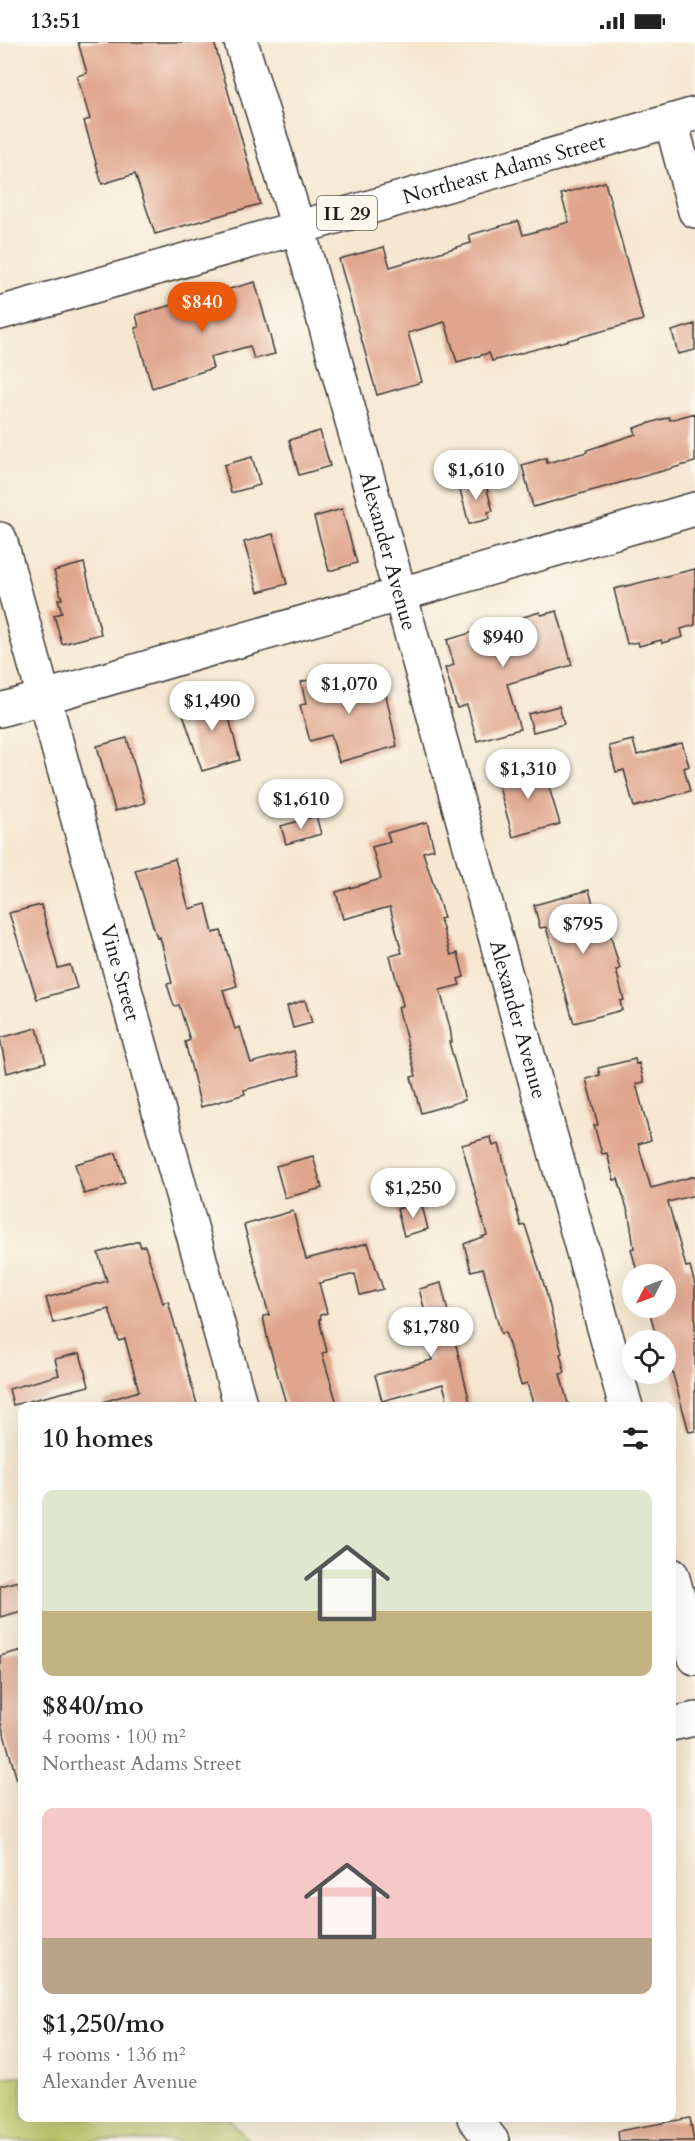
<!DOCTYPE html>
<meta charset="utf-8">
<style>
:root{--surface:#fff;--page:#f6f6f6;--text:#222;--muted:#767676;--accent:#ea580c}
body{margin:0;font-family:Cardo,serif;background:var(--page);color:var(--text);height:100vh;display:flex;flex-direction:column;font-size:22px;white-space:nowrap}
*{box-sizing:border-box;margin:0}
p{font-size:20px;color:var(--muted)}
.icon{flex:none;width:33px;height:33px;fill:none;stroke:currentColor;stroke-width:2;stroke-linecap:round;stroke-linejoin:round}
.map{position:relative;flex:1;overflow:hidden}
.details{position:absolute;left:18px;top:1360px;width:658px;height:720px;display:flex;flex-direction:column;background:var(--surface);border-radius:12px;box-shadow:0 6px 24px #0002}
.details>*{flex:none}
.needle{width:39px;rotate:228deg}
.buttons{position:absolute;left:622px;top:1222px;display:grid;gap:12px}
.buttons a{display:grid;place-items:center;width:54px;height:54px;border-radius:50%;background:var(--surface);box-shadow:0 6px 24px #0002;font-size:30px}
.price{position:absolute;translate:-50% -51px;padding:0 14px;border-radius:21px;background:#fff;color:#222;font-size:20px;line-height:39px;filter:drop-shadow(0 2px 3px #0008)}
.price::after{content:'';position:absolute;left:50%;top:36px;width:18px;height:14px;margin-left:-9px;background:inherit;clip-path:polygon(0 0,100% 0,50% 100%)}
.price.on{background:var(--accent);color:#fff}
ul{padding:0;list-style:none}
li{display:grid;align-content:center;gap:12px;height:318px;padding:0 24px}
li span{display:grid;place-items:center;height:186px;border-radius:12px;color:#555}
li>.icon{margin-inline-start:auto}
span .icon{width:108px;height:108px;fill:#fffc;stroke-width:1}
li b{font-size:26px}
h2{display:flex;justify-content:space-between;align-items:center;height:72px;padding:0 24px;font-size:26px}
.status{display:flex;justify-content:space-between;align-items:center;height:42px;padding:0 30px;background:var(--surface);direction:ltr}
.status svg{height:16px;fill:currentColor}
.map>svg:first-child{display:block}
.green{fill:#bbc86a;stroke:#6c7243;stroke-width:1.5}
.building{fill:#e0a58d}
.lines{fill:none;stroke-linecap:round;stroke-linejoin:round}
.minor-casing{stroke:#3d3a37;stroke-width:36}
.major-casing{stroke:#3d3a37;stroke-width:36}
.minor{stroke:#fff;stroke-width:33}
.major{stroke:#fff;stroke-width:33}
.labels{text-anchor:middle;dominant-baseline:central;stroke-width:4.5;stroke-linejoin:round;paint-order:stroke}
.shield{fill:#fbf7ec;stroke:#5f5e5a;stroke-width:1.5}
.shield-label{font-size:20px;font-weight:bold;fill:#1c1c1c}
.street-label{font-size:21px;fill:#1c1c1c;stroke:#fbf7ec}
</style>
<div class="status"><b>13:51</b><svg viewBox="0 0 49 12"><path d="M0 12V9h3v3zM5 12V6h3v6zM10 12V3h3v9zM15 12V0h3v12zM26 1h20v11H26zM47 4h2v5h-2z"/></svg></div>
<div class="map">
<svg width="695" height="2099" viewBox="0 0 695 2099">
<rect width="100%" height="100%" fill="#fbf7ec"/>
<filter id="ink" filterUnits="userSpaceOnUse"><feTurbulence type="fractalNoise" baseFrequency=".0167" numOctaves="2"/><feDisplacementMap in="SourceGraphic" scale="12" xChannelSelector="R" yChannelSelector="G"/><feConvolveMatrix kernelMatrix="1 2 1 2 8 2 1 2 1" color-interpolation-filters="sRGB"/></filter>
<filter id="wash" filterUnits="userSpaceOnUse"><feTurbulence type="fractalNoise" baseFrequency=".008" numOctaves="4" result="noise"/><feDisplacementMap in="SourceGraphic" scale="24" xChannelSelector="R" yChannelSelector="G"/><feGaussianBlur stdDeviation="1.35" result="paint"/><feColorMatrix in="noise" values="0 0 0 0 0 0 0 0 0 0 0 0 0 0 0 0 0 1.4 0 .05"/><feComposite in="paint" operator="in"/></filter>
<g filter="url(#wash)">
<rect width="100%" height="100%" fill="#f6e7d1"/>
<path class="green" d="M22 2034V2076H229L249 2099H0V2035Z"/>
<g id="blocks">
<path class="building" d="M78 0H214L260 162 155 192 135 132 102 142 84 79 90 77 77 34 87 31Z
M605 140 643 278 492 319 489 311 457 320 445 280 408 291 422 340 377 353 339 217 384 205 390 225 471 201 469 193 519 179 523 193 569 180 561 152Z
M255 240 275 312 254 317 250 304 210 315 213 326 152 346 135 286 139 285 136 273Z
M695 282V308L678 312 672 289Z
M695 371V420L533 465 522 423 546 416 547 421 587 410V408L636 392 634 386 669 375 670 378Z
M320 389 330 424 299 433 289 398Z
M252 415 260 443 231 451 224 423Z
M484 437 493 469 488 470 489 477 469 482 459 444Z
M342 467 357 521 329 529 314 475Z
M273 492 287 542 258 550 244 500Z
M84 521 101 592 62 602 54 573 62 571 58 557H62L54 529Z
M695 527V583L681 587 683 595 662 601 661 598 639 604 638 600 627 602 614 547Z
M557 569 572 623 507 642 520 687 477 699 467 663 457 666 445 626 454 623 447 598 540 570 541 573Z
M375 627 382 654 386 653 397 704 339 720 331 693 310 699 300 663 306 662 301 640 324 634 326 641Z
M228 653 233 671 228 672 240 718 202 729 181 666Z
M559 664 564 682 533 690 528 672Z
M127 696 145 761 115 769 97 704Z
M633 698 637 713 682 701 689 724 684 726 690 749 634 765 624 728 616 730 609 704Z
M542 722 560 782 513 795 496 734Z
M316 774 321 792 286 802 281 784Z
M427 780 434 807 423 810 444 876 440 877 451 913 458 911 464 935 458 937 460 943 440 948 450 986 452 1000H449L465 1058 421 1071 411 1035 416 1034 398 965 403 963 390 914 402 911 390 865 343 877 336 850 381 837 372 805 390 800 387 791Z
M175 817 189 867 206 862 213 891 221 889 237 944 223 948 235 987 240 985 251 1021 294 1009 300 1033 244 1048 245 1052 201 1065 185 1000 190 998 179 963 174 964 167 942 172 941 160 895 157 896 135 828Z
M589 848 598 880 606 878 620 927 616 928 624 958 620 959 622 968 574 981 546 885 540 886 534 863Z
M41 863 58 926 70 923 77 946 37 957 9 871Z
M305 958 312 981 293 986 287 964Z
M37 986 46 1020 7 1031 0 996Z
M635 1017 636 1022 639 1021 644 1040 636 1042 651 1098 638 1102 651 1146 695 1134V1153L668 1160 686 1225 690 1224 695 1243V1389L689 1390 671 1325 666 1323V1299H657L650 1271 666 1267V1233H638L631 1207 634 1206 629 1173 618 1137 614 1138 607 1111 602 1112 594 1083H598L586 1037 600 1033 598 1026Z
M491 1095 493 1104 499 1102 521 1184 525 1183 545 1246 562 1311 560 1312 565 1331 560 1332 569 1365H534L527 1341 521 1343 505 1290 501 1292 483 1226 471 1229 464 1202 487 1193 462 1103Z
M116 1111 125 1141 84 1152 75 1122Z
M313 1114 322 1146 285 1156 276 1124Z
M421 1160 428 1187 404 1194 397 1167Z
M293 1169 306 1217 368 1201 383 1247 360 1253 355 1232 319 1241 327 1271 320 1273 321 1277H319L327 1310 322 1311 338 1365H287L268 1299 263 1274 269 1273 244 1183Z
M139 1199 141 1205 145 1204 163 1261 168 1259 197 1362 187 1365H103V1360L139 1349 125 1297 119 1299 109 1267 53 1281 46 1256 107 1239 98 1211Z
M441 1241 470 1361 449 1365 443 1342 382 1359 375 1333 432 1318 427 1299 433 1298 419 1247Z
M80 1311 89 1344 13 1363 9 1347 59 1333 55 1317Z
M18 1539 22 1569 0 1575V1544Z
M22 1608V1737L17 1738 0 1678V1614Z
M690 2076 694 2099H619L618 2089Z"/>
</g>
</g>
<g filter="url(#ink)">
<use href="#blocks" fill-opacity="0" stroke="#3d3a37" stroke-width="1.5"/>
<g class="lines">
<g class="minor-casing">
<g id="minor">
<path id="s1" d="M241 0 298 185 626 1365"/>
<path d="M671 79 695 169"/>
<path id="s2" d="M0 497 241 1365"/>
<path d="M0 668 695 467"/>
<path d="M672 1533 695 1616"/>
<path d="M672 1682 695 1677"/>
<path d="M474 2076 492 2099"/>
</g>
</g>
<g class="major-casing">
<g id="major">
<path id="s3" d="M0 271 695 72"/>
</g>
</g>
<use href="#minor" class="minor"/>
<use href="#major" class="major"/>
</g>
</g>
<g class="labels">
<rect class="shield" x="317" y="154" width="60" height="34" rx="4.5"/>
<g class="shield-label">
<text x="347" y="171">IL 29</text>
</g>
<g class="street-label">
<text stroke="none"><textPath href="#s3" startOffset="524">Northeast Adams Street</textPath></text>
<text stroke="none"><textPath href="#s1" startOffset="530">Alexander Avenue</textPath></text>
<text stroke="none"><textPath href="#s2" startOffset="450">Vine Street</textPath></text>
<text stroke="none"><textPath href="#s1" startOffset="1016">Alexander Avenue</textPath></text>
</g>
</g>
</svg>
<div class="buttons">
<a><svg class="needle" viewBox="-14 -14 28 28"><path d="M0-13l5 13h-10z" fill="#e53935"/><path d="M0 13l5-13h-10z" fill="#767676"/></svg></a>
<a><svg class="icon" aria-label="locate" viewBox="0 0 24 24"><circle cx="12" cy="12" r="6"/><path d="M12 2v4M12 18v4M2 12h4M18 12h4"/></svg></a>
</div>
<b class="price on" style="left:202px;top:291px">$840</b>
<b class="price" style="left:476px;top:459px">$1,610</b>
<b class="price" style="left:503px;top:626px">$940</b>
<b class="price" style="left:349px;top:673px">$1,070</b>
<b class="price" style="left:212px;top:690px">$1,490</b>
<b class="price" style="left:528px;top:758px">$1,310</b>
<b class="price" style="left:301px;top:788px">$1,610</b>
<b class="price" style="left:583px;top:913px">$795</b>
<b class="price" style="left:413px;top:1177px">$1,250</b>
<b class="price" style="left:431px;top:1316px">$1,780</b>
<section class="details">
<h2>10 homes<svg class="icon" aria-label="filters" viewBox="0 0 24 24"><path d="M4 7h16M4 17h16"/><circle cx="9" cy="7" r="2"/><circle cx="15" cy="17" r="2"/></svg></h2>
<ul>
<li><span style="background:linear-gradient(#dfe7d0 65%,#c2b280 0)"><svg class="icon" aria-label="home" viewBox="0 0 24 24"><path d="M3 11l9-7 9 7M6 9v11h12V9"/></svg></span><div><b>$840/mo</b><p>4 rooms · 100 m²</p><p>Northeast Adams Street</p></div></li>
<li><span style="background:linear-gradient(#f6c9c9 70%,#b9a48a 0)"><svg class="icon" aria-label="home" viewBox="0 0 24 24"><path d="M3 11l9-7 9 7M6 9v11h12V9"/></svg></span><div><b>$1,250/mo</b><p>4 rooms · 136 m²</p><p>Alexander Avenue</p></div></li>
</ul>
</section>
</div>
